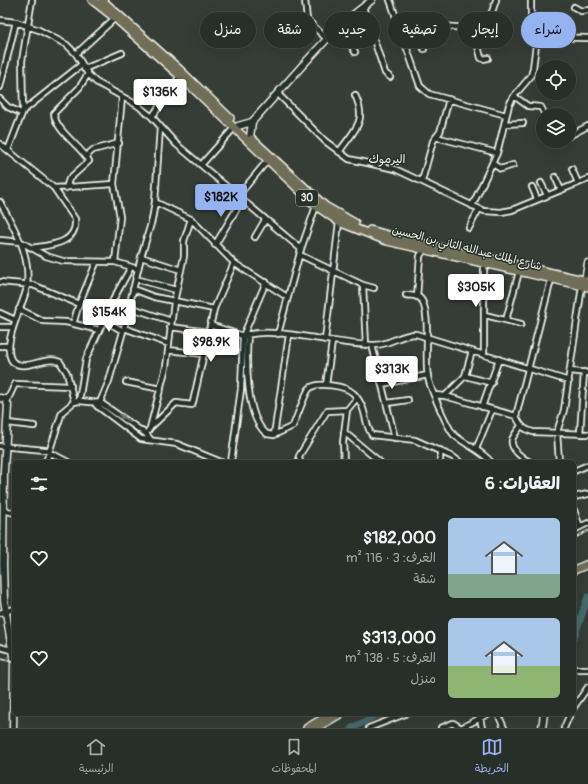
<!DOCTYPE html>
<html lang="ar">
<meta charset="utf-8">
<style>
:root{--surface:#282e28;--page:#343a34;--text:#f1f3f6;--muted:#a5a8a8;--line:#444a45;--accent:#95b2f1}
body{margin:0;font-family:Pangolin,"Playpen Sans Arabic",sans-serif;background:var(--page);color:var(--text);direction:rtl;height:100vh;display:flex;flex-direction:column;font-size:15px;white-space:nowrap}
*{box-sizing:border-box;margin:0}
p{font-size:13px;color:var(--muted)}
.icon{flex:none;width:22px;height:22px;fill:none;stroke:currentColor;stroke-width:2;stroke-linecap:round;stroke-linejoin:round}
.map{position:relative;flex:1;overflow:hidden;direction:ltr}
.drawer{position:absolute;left:12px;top:460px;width:564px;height:256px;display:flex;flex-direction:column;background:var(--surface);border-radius:6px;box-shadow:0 4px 16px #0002,0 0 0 1px var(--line);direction:rtl}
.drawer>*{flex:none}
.banner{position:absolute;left:12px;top:12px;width:564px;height:36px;direction:rtl;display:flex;gap:8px}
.controls{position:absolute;left:536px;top:60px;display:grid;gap:8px}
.controls a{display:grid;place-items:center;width:40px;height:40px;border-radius:50%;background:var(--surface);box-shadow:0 4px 16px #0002,0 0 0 1px var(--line);font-size:20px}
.price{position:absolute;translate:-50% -34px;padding:0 9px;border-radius:4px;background:#fff;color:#222;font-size:13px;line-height:26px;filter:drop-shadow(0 1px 2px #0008)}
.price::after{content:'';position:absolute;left:50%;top:24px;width:12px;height:9px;margin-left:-6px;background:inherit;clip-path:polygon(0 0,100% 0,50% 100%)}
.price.on{background:var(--accent);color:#111}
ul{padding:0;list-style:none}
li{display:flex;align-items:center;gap:12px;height:100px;padding:0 16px}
li span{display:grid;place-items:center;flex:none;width:112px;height:80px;border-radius:6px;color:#555}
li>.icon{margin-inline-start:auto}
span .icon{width:48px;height:48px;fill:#fffc;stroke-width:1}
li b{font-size:17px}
h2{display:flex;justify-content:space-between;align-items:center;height:48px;padding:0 16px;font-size:17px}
.chip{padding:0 14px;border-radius:18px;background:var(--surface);box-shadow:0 4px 16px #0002,0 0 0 1px var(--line);font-size:14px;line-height:36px}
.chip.on{background:var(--accent);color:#111}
.tab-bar{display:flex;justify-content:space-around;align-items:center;height:56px;border-top:1px solid var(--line);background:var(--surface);font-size:11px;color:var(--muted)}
.tab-bar a{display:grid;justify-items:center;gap:2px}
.tab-bar .on{color:var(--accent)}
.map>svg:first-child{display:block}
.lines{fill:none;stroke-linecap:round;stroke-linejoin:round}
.river{stroke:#476a6d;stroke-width:7}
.street-casing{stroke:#f4f1e8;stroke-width:8}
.secondary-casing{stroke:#f4f1e8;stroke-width:9}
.primary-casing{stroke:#f4f1e8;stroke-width:10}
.street{stroke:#26332d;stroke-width:4.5}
.secondary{stroke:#26332d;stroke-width:6}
.primary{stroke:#716e59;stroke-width:7}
.rail-casing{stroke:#f4f1e8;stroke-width:2.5}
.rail{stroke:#26332d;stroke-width:1;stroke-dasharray:3;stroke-linecap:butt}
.oneway{fill:#6e766e}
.labels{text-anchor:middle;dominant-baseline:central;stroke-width:3;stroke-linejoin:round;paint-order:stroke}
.shield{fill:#26332d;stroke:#b6b8b0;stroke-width:1}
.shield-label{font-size:10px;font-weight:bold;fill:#f4f1e8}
.street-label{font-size:11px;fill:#f4f1e8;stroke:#26332d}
.neighbourhood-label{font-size:12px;fill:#f4f1e8;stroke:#26332d}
</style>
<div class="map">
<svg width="588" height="728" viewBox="0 0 588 728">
<rect width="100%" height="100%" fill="#353d36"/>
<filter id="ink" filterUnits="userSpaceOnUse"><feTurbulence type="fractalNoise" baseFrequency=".025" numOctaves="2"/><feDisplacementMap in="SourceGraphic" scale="8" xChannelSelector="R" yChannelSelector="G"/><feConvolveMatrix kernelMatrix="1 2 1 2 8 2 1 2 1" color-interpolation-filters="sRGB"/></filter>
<g filter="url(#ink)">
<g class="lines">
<path class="river" d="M574 637 588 597
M352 728 379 714"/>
<g class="street-casing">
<path id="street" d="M305 0 307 20 327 39
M390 0 420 86 429 94 506 115
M363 7 385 73 390 77
M574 7 581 11 588 10
M0 20 16 22 39 30 67 45 76 54 88 74 96 82 137 105 152 117 176 144 301 249
M415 24 424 49
M340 25 355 52
M400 31 415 24 467 28
M537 37 588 38
M76 54 115 18
M488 58 483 59 481 58 476 38 492 12 496 0
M84 69 122 53
M0 87 16 22
M278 94 325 141 349 159 395 169 484 211 501 212 512 210 588 179
M514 96 528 106 541 107 545 115
M0 99 8 107 21 113
M23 111 22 61 32 0
M152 117 180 76
M505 124 523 123
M569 136 588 126
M436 137 497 153
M557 143 560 141
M0 144 54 188 75 219C78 244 50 245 32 248
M8 150 23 111 81 65
M339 152C354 130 368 122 355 95
M86 156 93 150 119 143
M493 164 501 169 513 165
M201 165 234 128
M572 169 578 183
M555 177 561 190
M422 181 433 141 440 132 449 99
M541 183 547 195
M532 187 537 199
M54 188 114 184
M66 188 69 179 89 161C81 146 55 131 54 113L79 88 88 74
M238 196 267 161
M0 202C15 230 33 257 26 291 22 307 0 348 13 362 26 372 45 355 60 362L67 373 74 402
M155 202 191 219 234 263 287 297
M472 206 497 153 509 105 514 96 531 76 533 68 537 37 531 21V0
M469 228 479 209
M255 237 265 220
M0 240 21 242 46 256 63 261 115 262 138 269
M215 245 242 200
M300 255 363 285 366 345
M141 257 181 270
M115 262 120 217 114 184 122 97
M484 263V355
M136 279 176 290
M0 282 33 285 79 304
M363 285 374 288
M133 289 154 297 214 309
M406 295C410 296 417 295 420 298 432 310 424 360 428 377 430 388 447 427 454 435 466 445 481 450 491 462
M417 297 420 256 425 248
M129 307 171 321
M19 309 43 321 66 322 99 330
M0 313 13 319
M485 315 521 324
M104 320 123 331
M506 320 519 272
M73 324 79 304 96 263
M210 325 243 336 266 282
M0 327H10
M170 327 209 332
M124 328 169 344
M248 334C246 359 245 418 267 434L274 435 293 426C297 417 304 396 309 389 316 381 346 386 353 393 357 396 360 402 362 406 366 415 366 427 372 435L415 440 453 457 460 462
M278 334 301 249 316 206
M325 340 339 222
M372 345 395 438
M0 346H8
M168 350 204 354
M570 371 588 373
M465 376 492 383
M126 382 161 389
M382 384 428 375
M326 385 332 342
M435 395 445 396 516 416C520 425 523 429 533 432L588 434
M445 396 465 376 472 351
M7 401 15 384 71 386
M79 401 86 359 113 300 131 267
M387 403 408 400
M96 405 141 439 177 444 221 462
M98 407 109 381 124 328 141 257 152 220 155 202 160 127
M482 407 499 359
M516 416 551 280
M7 423 34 426
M152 426 176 403 192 405 193 402 214 309 234 263
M521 426C518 430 513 436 512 440 510 449 523 459 530 462
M344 432 380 462
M146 434 150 428 166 367 174 302 184 256V241L191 219
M580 434 584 372
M274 435 289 335
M0 446 45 450 68 462
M476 449 492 410
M440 450V462
M46 462 62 412 74 402 79 401 101 403 146 434 151 440
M231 462 241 389 243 336C275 325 337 346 375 345 389 345 401 334 416 334L569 381
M300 462 299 456 327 411 347 410
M344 462 343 442 347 410 357 398
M559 462 557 432 564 410 582 286
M574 471 588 465
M574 497 588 494
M4 510 14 513
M574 510 580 527
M574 530 588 523
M0 613 14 609
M0 647 14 651
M574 669H588
M574 707 588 687
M498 714 504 728
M480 718 482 728
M369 728 405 714
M441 728 453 723 461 728
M461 728 488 714
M564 728 570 714"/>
</g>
<g class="secondary-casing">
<path id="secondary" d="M238 126 252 122
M250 137 252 122 301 67 340 25 372 0
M585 281 588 263
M0 398 5 399 8 405 4 470 3 565 4 600 14 662 13 728
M542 728 544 714"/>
</g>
<g class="primary-casing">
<path id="primary" d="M92 0 115 18 180 76 316 206 339 222 387 241 588 287
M102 0 179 69 230 118
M252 139 325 206 355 223
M370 230 406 240 588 281
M574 570 588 564
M307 728 331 714
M316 728 340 714"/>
</g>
<use href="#street" class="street"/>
<use href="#secondary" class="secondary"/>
<use href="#primary" class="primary"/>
<g class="rail-casing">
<path id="rail" d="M574 538 588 531
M0 658 14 662"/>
</g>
<use href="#rail" class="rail"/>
</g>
<defs><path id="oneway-solid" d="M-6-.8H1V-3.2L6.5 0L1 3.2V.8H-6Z"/></defs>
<use class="oneway" href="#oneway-solid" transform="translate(124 418) rotate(-146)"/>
</g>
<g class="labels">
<rect class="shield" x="296" y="190" width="22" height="16" rx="3"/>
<g class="shield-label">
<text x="307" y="198">30</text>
</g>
<g class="street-label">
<text transform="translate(467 248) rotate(14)">شارع الملك عبدالله الثاني بن الحسين</text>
</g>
<g class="neighbourhood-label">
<text x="387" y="159">اليرموك</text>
</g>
</g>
</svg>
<div class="controls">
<a><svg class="icon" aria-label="locate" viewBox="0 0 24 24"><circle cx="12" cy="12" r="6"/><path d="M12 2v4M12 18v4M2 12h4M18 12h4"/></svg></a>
<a><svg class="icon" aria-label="layers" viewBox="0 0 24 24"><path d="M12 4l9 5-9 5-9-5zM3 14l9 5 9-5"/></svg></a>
</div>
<b class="price" style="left:160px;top:113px">$136K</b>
<b class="price on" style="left:221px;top:218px">$182K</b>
<b class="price" style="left:476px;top:308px">$305K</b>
<b class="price" style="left:109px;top:333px">$154K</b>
<b class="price" style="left:211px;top:363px">$98.9K</b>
<b class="price" style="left:392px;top:390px">$313K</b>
<div class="banner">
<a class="chip on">شراء</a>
<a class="chip">إيجار</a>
<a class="chip">تصفية</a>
<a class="chip">جديد</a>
<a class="chip">شقة</a>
<a class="chip">منزل</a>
</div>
<section class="drawer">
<h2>العقارات: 6<svg class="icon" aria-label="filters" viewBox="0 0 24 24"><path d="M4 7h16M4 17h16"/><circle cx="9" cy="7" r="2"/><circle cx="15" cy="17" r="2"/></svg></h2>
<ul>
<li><span style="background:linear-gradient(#a9c7e8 70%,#7fa58c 0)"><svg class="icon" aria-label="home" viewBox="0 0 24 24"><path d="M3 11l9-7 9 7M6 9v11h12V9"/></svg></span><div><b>$182,000</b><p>الغرف: 3 · 116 m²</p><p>شقة</p></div><svg class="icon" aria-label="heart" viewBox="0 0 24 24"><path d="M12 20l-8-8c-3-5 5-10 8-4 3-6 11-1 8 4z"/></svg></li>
<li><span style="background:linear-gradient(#a9c7e8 60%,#8fb573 0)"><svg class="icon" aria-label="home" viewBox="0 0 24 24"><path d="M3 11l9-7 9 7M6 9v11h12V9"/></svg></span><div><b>$313,000</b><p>الغرف: 5 · 138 m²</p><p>منزل</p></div><svg class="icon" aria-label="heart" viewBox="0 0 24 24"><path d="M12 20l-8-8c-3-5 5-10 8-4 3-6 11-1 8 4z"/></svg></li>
</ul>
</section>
</div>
<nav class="tab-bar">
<a class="on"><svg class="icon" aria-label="map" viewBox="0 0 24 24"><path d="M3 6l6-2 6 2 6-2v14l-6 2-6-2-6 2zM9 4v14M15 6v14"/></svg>الخريطة</a>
<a><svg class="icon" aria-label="saved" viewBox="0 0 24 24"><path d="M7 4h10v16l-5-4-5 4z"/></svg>المحفوظات</a>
<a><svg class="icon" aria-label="home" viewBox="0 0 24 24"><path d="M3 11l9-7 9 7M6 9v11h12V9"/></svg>الرئيسية</a>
</nav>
